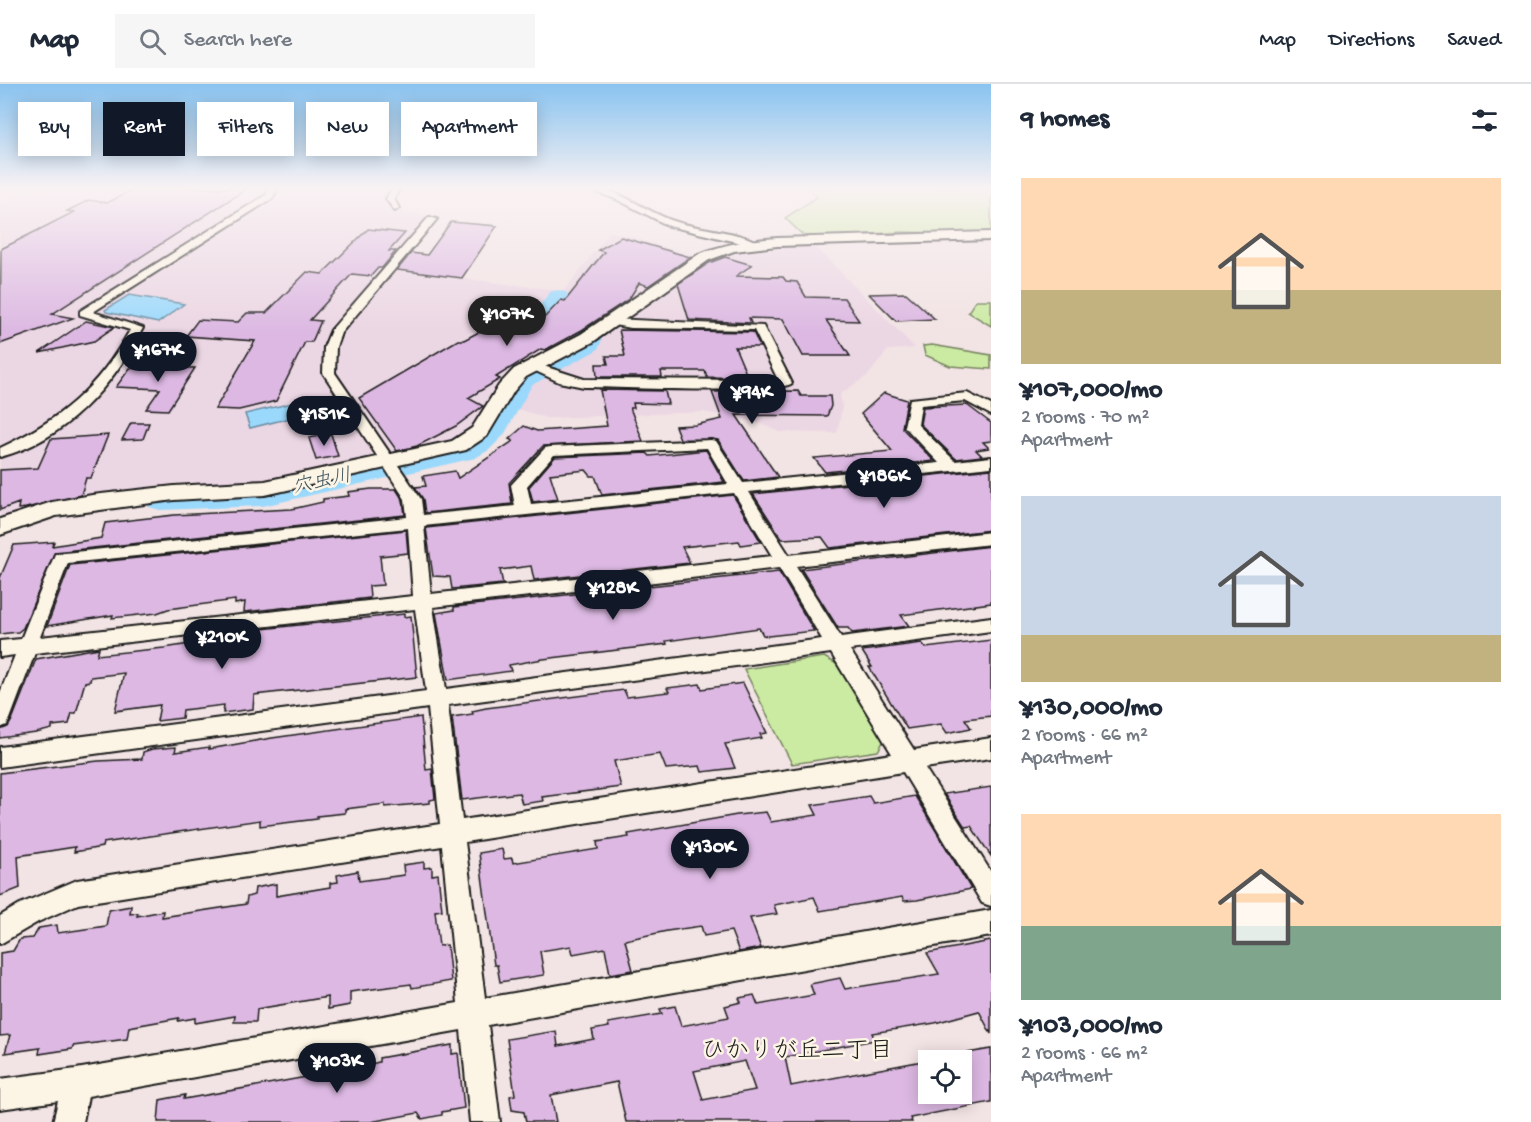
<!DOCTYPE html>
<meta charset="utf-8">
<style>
:root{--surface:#fff;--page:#f6f6f7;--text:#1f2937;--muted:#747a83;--line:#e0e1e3;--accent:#111827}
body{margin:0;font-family:"Gochi Hand","Klee One",sans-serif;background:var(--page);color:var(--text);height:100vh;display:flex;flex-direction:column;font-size:22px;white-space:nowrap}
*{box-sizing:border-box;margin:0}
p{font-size:20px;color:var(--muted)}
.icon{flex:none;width:33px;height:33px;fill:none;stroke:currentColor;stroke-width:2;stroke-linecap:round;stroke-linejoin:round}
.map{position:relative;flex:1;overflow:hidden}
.details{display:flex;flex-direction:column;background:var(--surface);width:540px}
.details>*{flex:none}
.hud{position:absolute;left:18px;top:18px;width:570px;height:54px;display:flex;gap:12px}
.controls{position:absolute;left:918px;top:966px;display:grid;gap:12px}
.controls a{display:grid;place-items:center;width:54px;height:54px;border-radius:0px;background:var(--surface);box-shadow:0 3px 15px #0003;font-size:30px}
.price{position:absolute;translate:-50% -51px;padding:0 14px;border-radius:21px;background:var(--accent);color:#fff;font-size:20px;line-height:39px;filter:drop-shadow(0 2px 3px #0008)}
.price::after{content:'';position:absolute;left:50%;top:36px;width:18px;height:14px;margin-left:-9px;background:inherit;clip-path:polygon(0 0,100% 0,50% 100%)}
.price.selected{background:#222;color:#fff}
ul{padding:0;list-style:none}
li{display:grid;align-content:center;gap:12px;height:318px;padding:0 30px}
li span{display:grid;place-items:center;height:186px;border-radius:0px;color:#555}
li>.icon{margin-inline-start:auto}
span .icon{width:108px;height:108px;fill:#fffc;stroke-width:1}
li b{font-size:26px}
h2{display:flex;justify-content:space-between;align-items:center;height:72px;padding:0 30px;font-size:26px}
.tag{padding:0 21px;border-radius:0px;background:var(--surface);box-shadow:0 3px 15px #0003;font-size:21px;line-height:54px}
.tag.selected{background:var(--accent);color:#fff}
header{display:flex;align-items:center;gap:36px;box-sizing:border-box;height:84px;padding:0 30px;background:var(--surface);border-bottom:2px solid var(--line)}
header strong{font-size:28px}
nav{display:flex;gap:33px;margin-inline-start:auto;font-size:21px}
.search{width:420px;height:54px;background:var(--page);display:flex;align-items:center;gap:15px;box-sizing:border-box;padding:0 21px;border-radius:0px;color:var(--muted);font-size:22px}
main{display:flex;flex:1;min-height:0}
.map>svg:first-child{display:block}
.built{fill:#ebd6e3}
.green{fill:#cbeaa2;stroke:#74835f;stroke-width:1.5}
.water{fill:#9bd9fc;stroke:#688da2;stroke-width:1.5}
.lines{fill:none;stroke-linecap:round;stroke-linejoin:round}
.river{fill:#9bd9fc;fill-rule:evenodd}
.building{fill:#dcb8e2;stroke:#1c1c1c;stroke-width:1.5;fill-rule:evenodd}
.street-casing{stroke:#1c1c1c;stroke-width:4}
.secondary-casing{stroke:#1c1c1c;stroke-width:4}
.street{fill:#fcf5e5;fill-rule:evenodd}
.secondary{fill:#fcf5e5;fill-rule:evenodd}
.labels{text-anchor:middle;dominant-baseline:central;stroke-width:5;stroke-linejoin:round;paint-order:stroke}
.water-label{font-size:20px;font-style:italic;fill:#42555f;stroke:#fcf5e5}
.near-neighbourhood-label{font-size:24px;fill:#1c1c1c;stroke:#fcf5e5}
</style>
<header>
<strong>Map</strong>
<div class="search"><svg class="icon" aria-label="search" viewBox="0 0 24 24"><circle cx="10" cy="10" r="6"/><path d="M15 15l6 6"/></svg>Search here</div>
<nav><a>Map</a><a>Directions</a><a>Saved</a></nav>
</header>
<main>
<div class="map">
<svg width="991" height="1038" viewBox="0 0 991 1038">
<rect width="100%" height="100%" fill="#f2e3e4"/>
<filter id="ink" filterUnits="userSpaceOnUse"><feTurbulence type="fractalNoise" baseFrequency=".0167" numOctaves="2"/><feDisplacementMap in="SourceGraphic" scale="12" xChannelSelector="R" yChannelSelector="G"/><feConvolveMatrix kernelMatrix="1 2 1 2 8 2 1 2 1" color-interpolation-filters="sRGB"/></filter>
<g filter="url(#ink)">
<path class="built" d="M42 104 390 105 384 113 391 126 439 133 395 186 564 207 610 147 708 176 728 167 770 160 812 159 915 264 888 266 868 291 840 310 842 323 837 349 780 348 759 339 704 328 547 334 497 319 461 356 445 360 260 398 175 399 106 409 44 420 0 437V119Z"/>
<path class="green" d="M809 104H991V150L902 148 806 154 785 134 817 113Z
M976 216H991V242L968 228Z
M932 261 991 271V285L950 282 925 271 923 262Z
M824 573 842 583 885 654 878 667 792 680 744 585Z"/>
<path class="water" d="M129 211 184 220 158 239 106 228 105 226Z
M331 310 338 322 250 344 245 330Z"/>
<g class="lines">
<path class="river" d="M558 206 566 208 569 213 559 226 598 241C603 248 603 259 597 266L532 301 504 351 489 366 475 374 263 422 160 426 149 423 144 416 149 409 160 406 263 402 456 361C488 343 490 319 511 293 520 283 563 265 577 258L578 250 537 234 534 229 550 208Z"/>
</g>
<path class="building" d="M136 104H248L52 230 73 234 0 260 1 165 74 128 67 127 89 116 107 119Z
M451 138 497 142 462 194 397 186 411 169 427 171Z
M368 145 405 149 389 167H396L382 184H378L371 192 352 190 310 236 321 237 312 258H305L276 317 239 326 215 325 255 257 186 252 198 236 238 238 247 229H266L307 188 322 190Z
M621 153 690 173 648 202 639 199 629 215 582 246 545 266 541 265 496 293 500 295 468 314 483 322 456 342 417 362 397 367 359 314 458 256H464L522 225 545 233 561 216 565 217 604 168 598 166Z
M725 173 752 181 736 192 783 193 786 197 797 198 806 213 844 214 859 237 826 236 850 272H803L783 235 749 234 751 239 689 236 678 200 709 179Z
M906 209 935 235 896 237 869 210Z
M86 237 114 243 94 257 39 269Z
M619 246 753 248 760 263H735L748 294 707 293 705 287H661L662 293H597L596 280H608L606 272H625Z
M130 284 161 283 195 284 168 326 146 325 160 305 116 303Z
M600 306 665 307 668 320 633 319 634 324H630L643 357 543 362 509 399 512 420 425 429 423 415 415 403 426 402 423 392 455 387 458 394 513 357 509 355 524 342 537 347 607 342Z
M798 307 801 312H830L831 322 827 332 736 331 778 393 744 397 718 356 680 355 675 342 695 341 722 335 712 308Z
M884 309 907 316 902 344 934 377 825 388 814 374 892 367 861 330Z
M967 321 991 339V357L983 358 989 364 976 366 982 372 956 375 920 340 923 323Z
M131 339H149L143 355 122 356Z
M331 350 338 372 316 376 309 354Z
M108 351 91 394H86L81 411 26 424 18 425 19 419 0 426V386L38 384 51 355Z
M706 366 724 398 602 411 595 392H591L586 386 550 390 558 415 533 418 529 403 555 373 647 369 650 372Z
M991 385V446L830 464 822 453 782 455 753 410Z
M371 405H396L403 416 405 431 55 468 23 544 18 548 0 550V494L14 461 54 458 52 462 101 454 105 439 174 431 292 425 323 418V415L349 412 348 408Z
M733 411 761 458 741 461 739 457 682 463 690 479 534 496 531 482 500 486 503 500 452 505 450 493 433 492 426 444Z
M406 446 408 469 380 472 383 501 369 502 370 514 244 528 245 518 235 520V516L168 525 157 529 112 534 113 531 47 542 70 481Z
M991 462V519L901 531 909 542 852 549 848 544H838L801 485Z
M779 488 814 547 768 552 763 551 759 544 666 557 667 560 543 575 509 581 511 587 448 596 436 529 454 526V523Z
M404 530V533L411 532 417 593 254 611 253 625 223 629 224 621 183 626 182 634 157 637 160 621 115 627 124 589 91 593 90 597 85 598 76 629H72L69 640 52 642V645L36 649 0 654V646L8 643 12 636 36 575 99 564 97 571 164 564 196 559 197 556 241 552 242 547Z
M991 556V632L965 635 971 644 947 649 941 640 907 645 869 583H872L862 567 922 559 926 564Z
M743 599 767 649 760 650 762 654 725 660 735 684 702 688 700 682 666 685 660 670 614 677 621 703 542 713 543 717 522 720 519 709 462 716 452 633 473 630 472 627 486 624 624 606 627 613 669 608 667 604 700 600 702 605Z
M421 633 426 686 432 685 435 715 430 716V719L385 723V720L345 725V729L317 732V735L260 742V736L103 759 102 763 74 768 75 763 18 772 20 804 0 812V689L98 677 142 675 143 668 152 665 176 663 175 668 209 663V665L272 654Z
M991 703V772L971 742 965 743 944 710Z
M869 712 873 719 915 712 971 805 917 816 904 817 902 813 820 827 814 813 774 821 777 830 750 834 761 864 739 868 731 847 704 852 701 842 667 847 625 856 633 886 610 890 605 864 573 870 571 862 540 867 544 891 500 898 497 881H494L479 769 502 765 504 775 512 774 513 779 598 765 597 758 629 753 628 750 737 731 766 728 771 738 817 731 812 721Z
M424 778V784L432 783V791L438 790 442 826 435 827 439 862 447 861 451 897 412 904 411 900 350 908V921L328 925V913L257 925 256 938H234L235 932 195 939V934L178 937 179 934 129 943 127 955 73 962 72 965 39 970 40 964 5 969 10 951 0 952V869L13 867 20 855 33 854 39 844 57 841 58 849 106 842 109 826 131 822 130 830 138 829 137 832 163 827 162 833 246 820 247 813 254 811 255 804 276 800V812L330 803V799L338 798 337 791 358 787 359 797 404 791 403 781Z
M991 857V950L979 927 935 939 872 949 875 956 785 973 791 1002 928 976V1010H962V970L991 965V1018L910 1034 912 1038H626L617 998 551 1011 556 1038H526L524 1028 512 1026 510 1012 515 1011 507 955 556 947 558 962 594 955 592 946 609 943 608 939 662 930 660 925 675 922 681 942 729 933 725 922 741 918 739 914 754 911 758 921 814 911 810 900 840 894 845 905 939 890 927 869ZM745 977 755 1006 703 1016 694 987Z
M452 961V970L458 969 464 1024 442 1028V1031L422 1035 418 1029 370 1038H158L160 1016 185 1011 184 1015 279 998 360 983 379 978V974Z"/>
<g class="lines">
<g class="street-casing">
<path id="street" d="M269 104H277L273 114 93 228 143 244C113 301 65 357 0 373V364C60 336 98 304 130 246L80 231V227L266 111Z
M392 104H400L394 115 399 124 395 127 386 115Z
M586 104C620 103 646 129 677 138 697 145 743 148 758 159L753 162 669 142 618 116Z
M429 133 437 135 341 249 336 263 335 289 421 415 423 431 515 422 511 401 545 364 550 363 711 356 716 357 743 399 939 379 904 342 910 315 967 309 991 321V331L965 317 921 321 918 341 955 377 991 373V383L749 408 789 471 991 448V460L796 482 841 553 991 533V547L850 566 914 666 991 654V674L925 684 991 788V822L982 819 903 688 465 758 485 914 991 826V852L488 941 500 1038H470L461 946 88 1012 83 1038H53L58 1017 0 1025V995L76 985 458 919 442 762 78 820 38 838 0 860V832L20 820 77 796 440 740 428 624 0 683V663L426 607 415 525 35 569 10 635 7 641 0 644V609L15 571 0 573V557L21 555 55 470 407 433 405 415 323 289 324 263 331 246ZM707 364 728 400 531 420 527 402 554 371ZM734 409 772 472 431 510 424 442ZM408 444 413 512 40 553 68 479ZM779 484 822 555 446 605 433 523ZM831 569 892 670 462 736 448 621Z
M612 235 763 242 792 299C780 311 612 303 584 303L559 298 525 282 531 278 584 295 778 296 754 246 631 244 608 240V236Z"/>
</g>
<g class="secondary-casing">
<path id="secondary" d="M991 148V156L777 162 734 167 709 176 593 258 526 293 514 307 487 352 466 366 265 411 174 416 56 432 0 451V435L52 418 92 411 174 402 265 397 452 357 472 344 499 301 514 285 581 250 699 170C724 160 750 156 777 154Z"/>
</g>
<use href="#street" class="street"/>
<use href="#secondary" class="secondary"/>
</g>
</g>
<linearGradient id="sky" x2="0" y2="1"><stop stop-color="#89c3f0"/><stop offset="0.42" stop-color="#f9f2f3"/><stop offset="1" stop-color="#f9f2f3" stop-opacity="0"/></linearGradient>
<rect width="991" height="249" fill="url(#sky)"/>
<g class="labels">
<g class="water-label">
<text transform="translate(322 399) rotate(-12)">穴虫川</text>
</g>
<g class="near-neighbourhood-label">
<text x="797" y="968">ひかりが丘二丁目</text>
</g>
</g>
</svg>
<div class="controls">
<a><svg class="icon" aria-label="locate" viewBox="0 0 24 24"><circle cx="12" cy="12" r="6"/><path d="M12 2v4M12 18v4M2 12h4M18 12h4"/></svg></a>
</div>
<b class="price selected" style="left:507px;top:263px">¥107K</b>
<b class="price" style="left:158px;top:299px">¥167K</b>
<b class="price" style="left:752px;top:341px">¥94K</b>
<b class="price" style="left:324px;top:363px">¥151K</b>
<b class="price" style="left:884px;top:425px">¥186K</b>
<b class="price" style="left:613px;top:537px">¥128K</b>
<b class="price" style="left:222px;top:586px">¥210K</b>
<b class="price" style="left:710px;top:796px">¥130K</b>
<b class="price" style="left:337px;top:1010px">¥103K</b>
<div class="hud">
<a class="tag">Buy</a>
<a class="tag selected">Rent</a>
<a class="tag">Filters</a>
<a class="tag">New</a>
<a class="tag">Apartment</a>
</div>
</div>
<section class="details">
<h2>9 homes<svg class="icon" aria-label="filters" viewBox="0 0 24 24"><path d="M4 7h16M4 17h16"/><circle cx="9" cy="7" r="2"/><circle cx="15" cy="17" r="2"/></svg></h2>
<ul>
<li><span style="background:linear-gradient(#ffd9b3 60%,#c2b280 0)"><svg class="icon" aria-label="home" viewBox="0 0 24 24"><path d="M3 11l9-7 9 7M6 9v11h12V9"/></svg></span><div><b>¥107,000/mo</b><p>2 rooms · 70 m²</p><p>Apartment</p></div></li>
<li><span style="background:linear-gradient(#c9d6e8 75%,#c2b280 0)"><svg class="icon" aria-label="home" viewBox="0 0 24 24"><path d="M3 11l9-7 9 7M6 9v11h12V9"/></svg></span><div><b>¥130,000/mo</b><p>2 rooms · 66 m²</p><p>Apartment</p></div></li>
<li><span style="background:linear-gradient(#ffd9b3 60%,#7fa58c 0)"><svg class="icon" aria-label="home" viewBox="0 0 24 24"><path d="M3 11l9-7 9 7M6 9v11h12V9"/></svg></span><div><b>¥103,000/mo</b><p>2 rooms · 66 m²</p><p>Apartment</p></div></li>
</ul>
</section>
</main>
